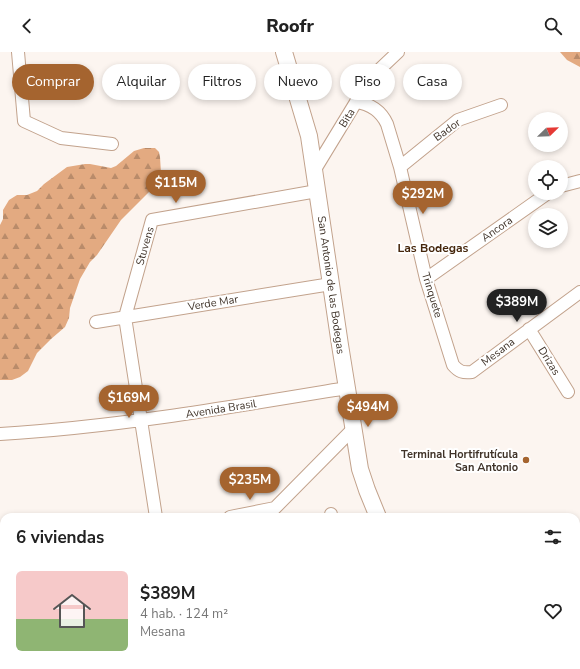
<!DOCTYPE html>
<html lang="es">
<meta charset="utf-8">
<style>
:root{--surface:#fff;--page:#f2f2f2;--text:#222;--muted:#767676;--accent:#a5642f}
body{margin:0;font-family:"Nunito Sans",sans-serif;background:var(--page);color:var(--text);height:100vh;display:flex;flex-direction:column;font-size:15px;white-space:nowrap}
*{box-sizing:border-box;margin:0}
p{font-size:13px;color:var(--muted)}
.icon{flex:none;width:22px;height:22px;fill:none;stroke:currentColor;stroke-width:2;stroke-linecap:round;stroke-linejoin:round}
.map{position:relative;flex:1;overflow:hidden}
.drawer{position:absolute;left:0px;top:461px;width:580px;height:156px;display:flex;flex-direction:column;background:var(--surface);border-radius:12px 12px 0 0;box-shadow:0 2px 6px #0003}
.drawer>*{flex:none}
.banner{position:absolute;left:12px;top:12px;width:556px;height:36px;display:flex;gap:8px}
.needle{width:26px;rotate:67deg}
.tools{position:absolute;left:528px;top:60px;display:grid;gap:8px}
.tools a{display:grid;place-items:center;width:40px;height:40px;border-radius:50%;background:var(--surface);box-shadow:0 2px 6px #0003;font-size:20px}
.price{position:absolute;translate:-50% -34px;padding:0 9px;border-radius:14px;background:var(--accent);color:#fff;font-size:13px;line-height:26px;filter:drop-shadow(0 1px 2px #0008)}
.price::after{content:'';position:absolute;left:50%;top:24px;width:12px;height:9px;margin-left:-6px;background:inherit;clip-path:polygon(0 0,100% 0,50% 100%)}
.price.on{background:#222;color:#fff}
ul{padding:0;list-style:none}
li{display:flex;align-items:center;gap:12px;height:100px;padding:0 16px}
li span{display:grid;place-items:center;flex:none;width:112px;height:80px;border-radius:6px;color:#555}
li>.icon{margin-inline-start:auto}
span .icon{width:48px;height:48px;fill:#fffc;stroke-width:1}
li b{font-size:17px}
h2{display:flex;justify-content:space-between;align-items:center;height:48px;padding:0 16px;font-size:17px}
.tag{padding:0 14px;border-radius:18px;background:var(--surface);box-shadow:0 2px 6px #0003;font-size:14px;line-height:36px}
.tag.on{background:var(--accent);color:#fff}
header{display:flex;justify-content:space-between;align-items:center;height:52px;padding:0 16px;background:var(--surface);font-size:18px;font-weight:800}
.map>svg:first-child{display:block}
.forest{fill:url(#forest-firs)}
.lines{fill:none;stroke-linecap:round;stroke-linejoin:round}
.lane-casing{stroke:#c2a28c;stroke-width:8}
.street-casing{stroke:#c2a28c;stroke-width:14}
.secondary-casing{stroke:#c2a28c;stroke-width:18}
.lane{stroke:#fff;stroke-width:6}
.street{stroke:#fff;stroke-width:12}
.secondary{stroke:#fff;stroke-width:16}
.poi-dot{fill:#a5642f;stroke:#fff;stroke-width:1.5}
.labels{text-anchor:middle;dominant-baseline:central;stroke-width:4;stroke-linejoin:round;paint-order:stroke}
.street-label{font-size:11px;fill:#3f3329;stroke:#fff}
.poi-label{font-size:11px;font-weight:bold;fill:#3f3329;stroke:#fff;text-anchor:end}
.neighbourhood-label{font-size:12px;font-weight:bold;fill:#45260c;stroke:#fff}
</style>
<header><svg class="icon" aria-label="back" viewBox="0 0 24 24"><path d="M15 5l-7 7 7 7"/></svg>Roofr<svg class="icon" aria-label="search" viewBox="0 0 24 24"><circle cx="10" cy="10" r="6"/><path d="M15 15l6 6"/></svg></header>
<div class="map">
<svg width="580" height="617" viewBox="0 0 580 617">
<defs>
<pattern id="forest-firs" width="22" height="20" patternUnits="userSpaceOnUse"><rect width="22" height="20" fill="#e3aa81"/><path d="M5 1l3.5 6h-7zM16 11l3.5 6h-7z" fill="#b98b6a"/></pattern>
</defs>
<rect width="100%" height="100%" fill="#fcf5f0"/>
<path class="forest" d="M560 0H580V15L567 8Z
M144 96H155L159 100 160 105 161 121 160 125 152 137 121 168 97 203 90 210 80 227 70 256 69 266 65 275 51 287 37 301 28 319 20 325 12 328H0V173L3 167V158L9 148 17 143H27L37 139 44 132 67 115 85 112H90L111 116 116 114 134 99Z
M138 613H176L177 617H132Z"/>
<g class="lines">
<g class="lane-casing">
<path id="lane" d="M576 491 580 485"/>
</g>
<g class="street-casing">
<path id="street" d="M18 0 24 69 61 86 112 92
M356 50C371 52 381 59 387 72L400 115 426 227 453 313C459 320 463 321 472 320L580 240
M400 115 458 68 501 53
M314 119 356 50 361 35 398 0
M561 134 580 129
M426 227 548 141
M96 270 331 232
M529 277 568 340
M0 382C116 375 232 355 347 336
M156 465 125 265 152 168 317 139
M230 465 275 456
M266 465 354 376
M331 465V462
M0 496H4
M0 592 4 591
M225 617 226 613
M314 617 315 613
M416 617 417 613
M491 617V613
M572 617V613"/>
</g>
<g class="secondary-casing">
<path id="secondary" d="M284 0 309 84 340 293 360 417 367 438 378 465
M576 559 580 558"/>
</g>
<use href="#lane" class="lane"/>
<use href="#street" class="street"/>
<use href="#secondary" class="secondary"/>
</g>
<circle class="poi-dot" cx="526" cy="408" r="4"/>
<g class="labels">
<g class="street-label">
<text transform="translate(347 66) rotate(-58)">Bita</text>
<text transform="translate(447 78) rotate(-36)">Bador</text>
<text transform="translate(497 177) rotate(-35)">Ancora</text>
<text transform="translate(145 194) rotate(-74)">Stuvens</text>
<text transform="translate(331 233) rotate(82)">San Antonio de las Bodegas</text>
<text transform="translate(432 243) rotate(73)">Trinquete</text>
<text transform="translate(213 251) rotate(-9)">Verde Mar</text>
<text transform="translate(498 300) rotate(-37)">Mesana</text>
<text transform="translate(549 309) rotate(58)">Drizas</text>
<text transform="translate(221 357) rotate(-9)">Avenida Brasil</text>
</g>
<g class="poi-label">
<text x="518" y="402">Terminal Hortifrutícula<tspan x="518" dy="13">San Antonio</tspan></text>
</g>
<g class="neighbourhood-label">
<text x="433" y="196">Las Bodegas</text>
</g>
</g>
</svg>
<div class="tools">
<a><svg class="needle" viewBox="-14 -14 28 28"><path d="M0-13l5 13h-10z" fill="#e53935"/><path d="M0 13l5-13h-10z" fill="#767676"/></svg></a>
<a><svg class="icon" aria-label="locate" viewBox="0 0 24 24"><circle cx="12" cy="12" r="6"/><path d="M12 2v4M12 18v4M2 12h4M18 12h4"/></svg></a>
<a><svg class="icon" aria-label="layers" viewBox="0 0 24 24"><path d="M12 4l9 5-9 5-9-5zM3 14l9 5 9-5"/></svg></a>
</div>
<b class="price" style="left:176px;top:152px">$115M</b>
<b class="price" style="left:423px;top:163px">$292M</b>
<b class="price on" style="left:517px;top:271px">$389M</b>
<b class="price" style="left:129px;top:367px">$169M</b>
<b class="price" style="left:368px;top:376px">$494M</b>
<b class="price" style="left:250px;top:449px">$235M</b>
<div class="banner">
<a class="tag on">Comprar</a>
<a class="tag">Alquilar</a>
<a class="tag">Filtros</a>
<a class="tag">Nuevo</a>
<a class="tag">Piso</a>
<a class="tag">Casa</a>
</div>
<section class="drawer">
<h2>6 viviendas<svg class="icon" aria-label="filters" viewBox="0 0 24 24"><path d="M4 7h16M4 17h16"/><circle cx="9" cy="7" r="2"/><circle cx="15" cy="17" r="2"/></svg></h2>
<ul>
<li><span style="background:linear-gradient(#f6c9c9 60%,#8fb573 0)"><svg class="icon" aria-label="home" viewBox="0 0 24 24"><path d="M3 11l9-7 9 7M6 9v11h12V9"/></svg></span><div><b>$389M</b><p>4 hab. · 124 m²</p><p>Mesana</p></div><svg class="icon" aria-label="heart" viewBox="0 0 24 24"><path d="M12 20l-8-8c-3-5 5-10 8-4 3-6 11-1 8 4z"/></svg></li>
</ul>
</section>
</div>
